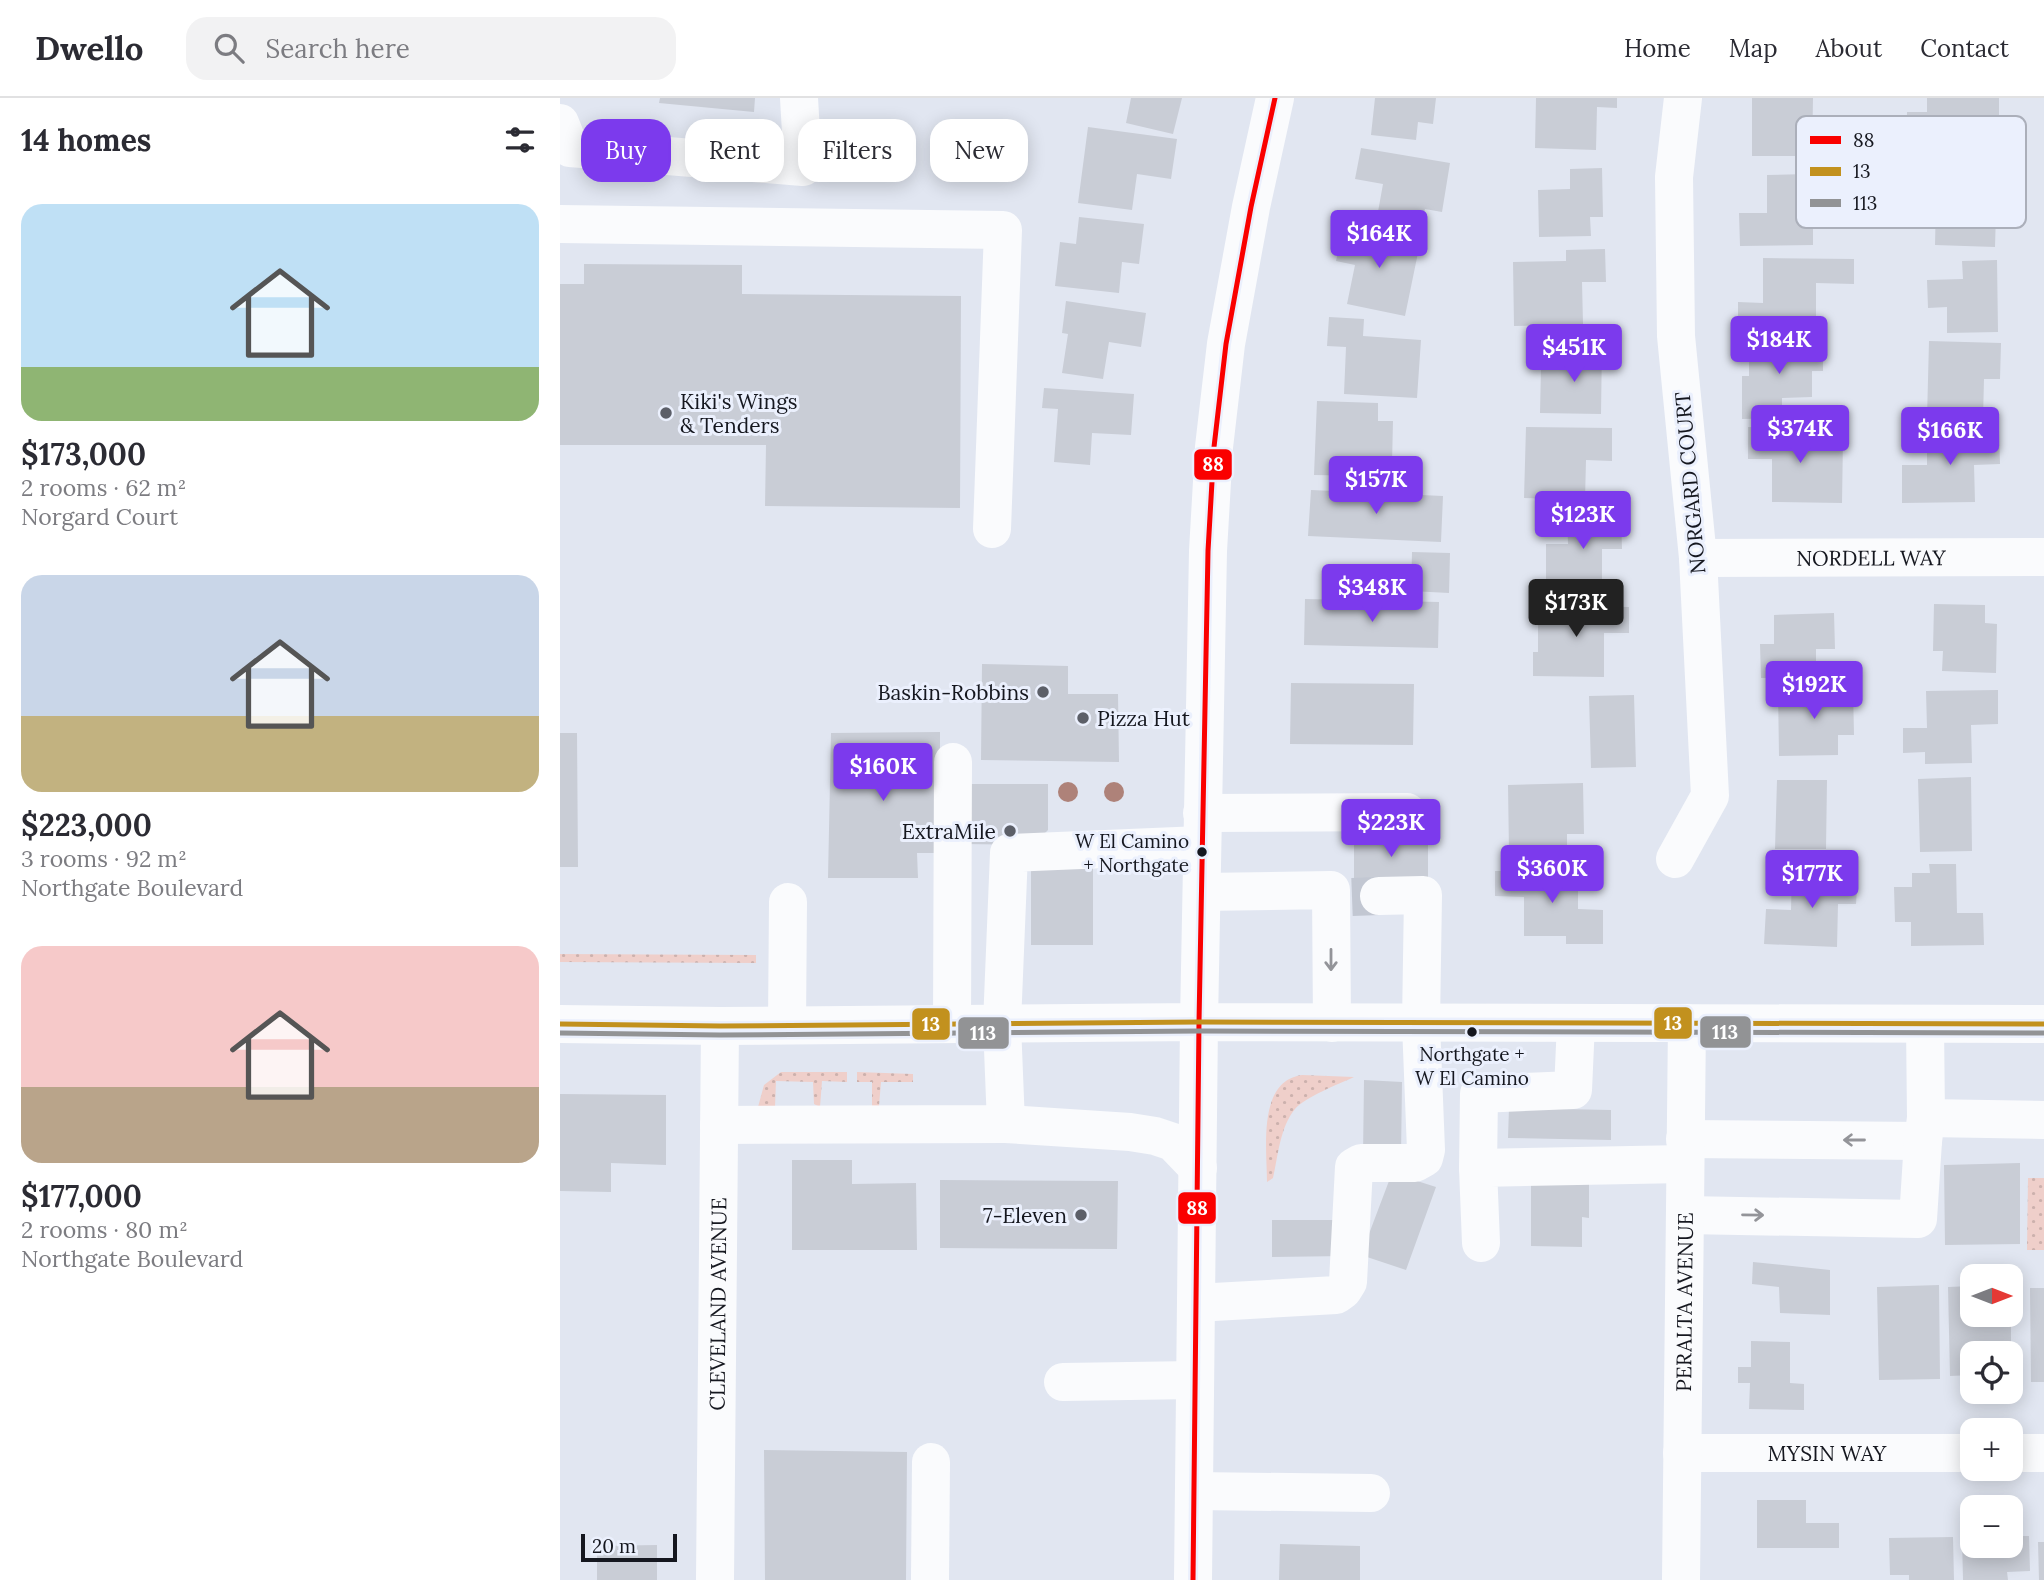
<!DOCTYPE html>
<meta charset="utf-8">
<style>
:root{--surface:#fff;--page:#f2f2f3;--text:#2b2b33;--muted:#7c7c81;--line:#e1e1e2;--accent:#7c3aed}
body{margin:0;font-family:Lora,serif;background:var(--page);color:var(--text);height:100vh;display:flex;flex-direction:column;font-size:26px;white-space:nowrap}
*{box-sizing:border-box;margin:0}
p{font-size:23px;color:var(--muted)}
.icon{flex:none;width:38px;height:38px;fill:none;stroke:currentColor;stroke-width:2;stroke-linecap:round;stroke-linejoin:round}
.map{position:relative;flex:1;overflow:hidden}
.drawer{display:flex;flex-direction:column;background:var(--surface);width:560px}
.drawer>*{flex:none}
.banner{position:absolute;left:21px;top:21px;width:665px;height:63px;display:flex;gap:14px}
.needle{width:46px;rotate:90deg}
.controls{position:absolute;left:1400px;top:1166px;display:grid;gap:14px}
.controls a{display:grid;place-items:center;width:63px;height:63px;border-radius:14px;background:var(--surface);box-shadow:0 4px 18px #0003;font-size:35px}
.scale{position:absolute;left:21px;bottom:18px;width:96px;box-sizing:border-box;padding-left:7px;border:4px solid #15171f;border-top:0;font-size:19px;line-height:24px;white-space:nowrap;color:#15171f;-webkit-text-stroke:5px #ebf0fd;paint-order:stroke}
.price{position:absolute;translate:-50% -60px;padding:0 16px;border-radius:7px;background:var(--accent);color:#fff;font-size:23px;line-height:46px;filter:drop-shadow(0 2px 4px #0008)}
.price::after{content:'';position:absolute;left:50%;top:42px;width:21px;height:16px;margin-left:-10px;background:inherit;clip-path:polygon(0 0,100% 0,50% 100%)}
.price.current{background:#222;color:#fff}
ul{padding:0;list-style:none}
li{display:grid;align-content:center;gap:14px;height:371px;padding:0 21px}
li span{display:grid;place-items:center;height:217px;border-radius:21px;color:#555}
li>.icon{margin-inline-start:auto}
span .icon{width:126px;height:126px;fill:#fffc;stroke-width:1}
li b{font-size:30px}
h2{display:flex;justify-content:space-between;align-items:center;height:84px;padding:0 21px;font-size:30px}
.chip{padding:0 24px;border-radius:21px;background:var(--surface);box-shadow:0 4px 18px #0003;font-size:24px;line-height:63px}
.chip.current{background:var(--accent);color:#fff}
header{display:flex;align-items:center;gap:42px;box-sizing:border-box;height:98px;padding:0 35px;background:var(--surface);border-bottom:2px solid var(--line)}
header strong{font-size:33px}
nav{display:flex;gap:38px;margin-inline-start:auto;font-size:24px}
.search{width:490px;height:63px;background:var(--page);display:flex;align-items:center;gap:18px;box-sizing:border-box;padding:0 24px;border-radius:21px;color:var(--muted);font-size:26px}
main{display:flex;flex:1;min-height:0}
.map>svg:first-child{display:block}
.grass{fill:url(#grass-dots)}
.building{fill:#c9cdd6}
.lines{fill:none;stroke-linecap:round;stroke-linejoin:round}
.minor-tunnel{stroke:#c2c7d2;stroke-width:38;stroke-dasharray:38 19;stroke-linecap:butt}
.minor{stroke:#fafbfd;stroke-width:38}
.major{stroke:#fafbfd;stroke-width:38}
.bus-1-casing{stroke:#ebf0fd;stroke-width:10}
.bus-2-casing{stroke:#ebf0fd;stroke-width:10}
.bus-3-casing{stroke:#ebf0fd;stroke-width:10}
.bus-1{stroke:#fa0000;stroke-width:5}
.bus-2{stroke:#c2911e;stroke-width:5}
.bus-3{stroke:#929395;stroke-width:5}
.tree{fill:#ae8279}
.oneway{stroke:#939499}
.poi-dot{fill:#5c5f68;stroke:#ebf0fd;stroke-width:2.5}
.bus-dot{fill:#15171f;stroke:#ebf0fd;stroke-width:2.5}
.labels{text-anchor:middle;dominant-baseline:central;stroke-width:6;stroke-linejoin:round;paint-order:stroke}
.bus-label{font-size:19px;fill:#15171f;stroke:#ebf0fd;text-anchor:end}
.poi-label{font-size:21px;fill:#15171f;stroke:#ebf0fd;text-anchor:end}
.street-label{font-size:21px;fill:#15171f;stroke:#ebf0fd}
.key{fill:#ebf0fd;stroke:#abafba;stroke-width:2}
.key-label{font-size:19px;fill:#15171f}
.line-badge{stroke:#ebf0fd;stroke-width:2.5}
.badge-label{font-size:19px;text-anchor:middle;font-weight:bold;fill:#fff}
</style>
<header>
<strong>Dwello</strong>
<div class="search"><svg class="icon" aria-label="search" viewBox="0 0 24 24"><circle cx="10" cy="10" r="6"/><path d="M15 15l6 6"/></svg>Search here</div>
<nav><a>Home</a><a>Map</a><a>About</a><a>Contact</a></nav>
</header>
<main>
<section class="drawer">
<h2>14 homes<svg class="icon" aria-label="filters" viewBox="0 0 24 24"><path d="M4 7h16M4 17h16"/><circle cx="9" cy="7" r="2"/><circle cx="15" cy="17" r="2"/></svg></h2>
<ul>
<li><span style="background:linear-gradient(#bfe0f5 75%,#8fb573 0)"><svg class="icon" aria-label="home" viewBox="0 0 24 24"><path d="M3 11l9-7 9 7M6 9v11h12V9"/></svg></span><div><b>$173,000</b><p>2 rooms · 62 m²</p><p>Norgard Court</p></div></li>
<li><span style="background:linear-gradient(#c9d6e8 65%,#c2b280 0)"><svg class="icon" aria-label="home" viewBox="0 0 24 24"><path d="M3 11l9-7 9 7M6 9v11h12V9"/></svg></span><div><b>$223,000</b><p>3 rooms · 92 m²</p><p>Northgate Boulevard</p></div></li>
<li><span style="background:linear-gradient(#f6c9c9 65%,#b9a48a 0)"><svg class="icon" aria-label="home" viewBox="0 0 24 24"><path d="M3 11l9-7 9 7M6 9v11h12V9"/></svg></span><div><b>$177,000</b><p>2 rooms · 80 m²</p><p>Northgate Boulevard</p></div></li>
</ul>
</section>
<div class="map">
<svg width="1484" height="1482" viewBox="0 0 1484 1482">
<defs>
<pattern id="grass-dots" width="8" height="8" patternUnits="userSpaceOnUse" patternTransform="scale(1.75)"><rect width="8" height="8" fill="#efcfca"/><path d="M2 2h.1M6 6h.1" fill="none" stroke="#ccb1ad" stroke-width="1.8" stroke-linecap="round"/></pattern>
</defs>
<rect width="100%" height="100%" fill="#e1e6f1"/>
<path class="grass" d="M0 856 196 857V865L0 864Z
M221 974H287V984L262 983 260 1009 254 1006 253 984 216 983 215 1009H198L204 987Z
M297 974 353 976V984H321L319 1008 312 1009V984H297Z
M742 977 794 979C779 986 745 999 735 1011 720 1029 718 1058 713 1080L707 1084C707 1051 697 983 742 977Z
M1468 1080H1484V1152H1467Z"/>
<path class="building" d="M100 0H195L194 14 99 5Z
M571 0H622L613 36 566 25Z
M815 0H876L873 26 858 24 856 42 811 37Z
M976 0H1057V10L1037 9 1036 52 975 50Z
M1192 0H1253L1252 58H1192Z
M1367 0H1439V27L1413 26 1412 64 1346 62 1347 14H1367Z
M528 29 617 41 611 81 577 76 572 112 518 105Z
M801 50 890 65 882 114 865 111 862 133 816 125 823 86 795 81Z
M1042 70 1043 119H1030L1031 138 979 139 978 92 1010 91V71Z
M1288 75V118L1253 119V147L1180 148 1179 115H1207V77Z
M1406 80 1437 81 1435 149 1375 147 1376 103H1406Z
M519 119 584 126 579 166 562 164 559 195 495 188 500 144 516 146Z
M783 129 860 145 845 218 787 206 795 167 776 163Z
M1045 151 1046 184H1022L1023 226 954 228 953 164 1006 163V152Z
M1203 160 1294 161V186L1256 185V224H1214L1213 235 1178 234V204L1203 205Z
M1437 162 1438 234 1387 235V209L1368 210 1367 182 1403 181 1402 163Z
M24 166 182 167V196L401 198 400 410 205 408 206 347H0V186H24Z
M506 203 586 215 581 249 549 244 543 281 502 275 508 236 502 235Z
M769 219 804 221 803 238 861 242 857 300 784 296 786 249 767 248Z
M1369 243 1441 245 1440 281H1424L1423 321 1367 320Z
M1263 244V273H1252V299L1222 300V320L1182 321V278H1189V245Z
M1012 247H1042L1041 316 980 315 981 270H1012Z
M484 290 574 296 571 337 532 335 530 367 494 364 498 311 482 310Z
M757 303 818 305V323H833L832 366 810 365 809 378 754 377Z
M966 329 1052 330V363L1026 362 1025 402 964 400Z
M1188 329 1229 330V340L1283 341 1282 405 1212 404V361H1188Z
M1439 332 1440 366 1414 367 1415 404 1342 405V367H1367V333Z
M751 392 883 398 881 444 748 438Z
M1007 416H1061L1062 451H1042V490L986 491V446H1008Z
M852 454 890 455 889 495 851 493Z
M745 501 879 504 878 550 744 547Z
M1374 506 1425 507V525L1437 526 1436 575 1382 573 1383 553H1373Z
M978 508 1069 509V535H1044V579L973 578V554H978Z
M1274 515 1275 551H1256V579L1201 580 1200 546H1214V517Z
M422 566 508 568V596H558L559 664 421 662Z
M731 585 854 586 853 647 730 646Z
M1293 590 1294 637H1278V657L1219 658 1218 592Z
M1438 592V626L1411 627 1412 665 1365 666V654L1343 655V630H1367L1366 593Z
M1074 597 1076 669 1031 670 1029 598Z
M380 634V755H357L358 780H268L271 635Z
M0 635H17L18 769H0Z
M1411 679 1412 753 1360 754 1358 681Z
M1217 682H1267L1266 751H1215Z
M1023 685 1024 736H1007V754L949 755 948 687Z
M403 686H488V732L473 747 404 746Z
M794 741 868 742V781H794Z
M471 766H533V847H471Z
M1369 766H1396L1397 815H1423L1424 847 1351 848V824H1335L1334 789H1352V775H1370Z
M935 773H1018V811L1043 812V846H1006V838H964V799L935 798Z
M1232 773 1298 775 1296 806H1278L1277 849 1204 846 1206 811 1231 812Z
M804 982 842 984 841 1058H803Z
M0 996 106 997V1067L51 1065V1094L0 1093Z
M949 1010 1051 1012V1042L948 1040Z
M232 1062H292V1086L356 1085 357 1152H232Z
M1460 1065V1146L1385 1147 1384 1067Z
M832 1075 876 1089 846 1172 801 1157Z
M971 1080 1029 1081V1120L1022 1119V1149L971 1148Z
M380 1082 558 1083 557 1151 380 1150Z
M712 1122H786V1158L712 1159Z
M1193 1164 1270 1172V1217L1220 1215 1219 1189 1192 1186Z
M1379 1187 1380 1281 1319 1282 1317 1189Z
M1412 1188V1216L1451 1218V1255H1412V1277L1390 1278 1388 1189Z
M1470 1190H1484V1284H1471Z
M1191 1243 1230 1244V1285L1244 1286V1312L1189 1311 1190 1285H1178V1269H1191Z
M204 1352 347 1354 346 1482H205Z
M1197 1402H1246V1425H1279V1450H1197Z
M1451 1438H1469L1470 1473 1447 1474 1448 1482H1403L1402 1440H1412V1447H1451Z
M1393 1439 1394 1482H1349V1477H1330L1329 1440Z
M1478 1444H1484V1482H1479Z
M720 1446 800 1448V1482H719Z
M97 1447V1482H37V1448Z"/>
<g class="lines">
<path class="minor-tunnel" d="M792 799 819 798"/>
<g class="minor">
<path d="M0 25 10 50 243 69 239 0"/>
<path d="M0 126 443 132 432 431"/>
<path id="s1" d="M1138 460 1484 459"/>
<path d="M642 715 847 714"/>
<path d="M1115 761 1150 698 1138 460 1116 238 1114 79 1123 0"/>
<path d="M642 794 771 792 772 925"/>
<path d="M392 926 393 664"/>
<path d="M227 927 228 804"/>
<path d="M1366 1020 1484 1022"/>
<path d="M446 1026 570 1034 595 1038 613 1044 638 1070"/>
<path d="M159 1027 446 1026 442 926 449 755 641 747"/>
<path d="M1125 1041 1363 1043"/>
<path d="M918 1070 919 996 1013 992 1016 925"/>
<path d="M1125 1117 1358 1121 1363 1043 1366 1020 1365 926"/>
<path d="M921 1145 918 1070 1125 1066"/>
<path d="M636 1205 776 1197 783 1192 788 1184 794 1069 801 1065H855L864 1060 866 1052 861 926 863 797 819 798"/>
<path d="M503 1284 635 1282"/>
<path id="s2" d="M1122 1355H1412"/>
<path d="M1451 1355H1484"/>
<path d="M634 1393 811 1395"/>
<path id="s3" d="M155 1482 160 928"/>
<path d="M370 1482 371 1364"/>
<path id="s4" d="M1121 1482 1127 925"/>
</g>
<path class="major" d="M0 926 160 928 639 924 1484 926
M633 1482 639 924 648 453 654 349 666 246 691 109 715 0"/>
<g class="bus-1-casing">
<path id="bus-1" d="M633 1482 639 924 648 453 654 349 666 246 691 109 715 0"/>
</g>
<g class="bus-2-casing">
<path id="bus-2" d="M0 926 160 928 639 924 1484 926"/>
</g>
<g class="bus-3-casing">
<path id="bus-3" d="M0 935 160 937 639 933 1484 935"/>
</g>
<use href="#bus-1" class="bus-1"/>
<use href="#bus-2" class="bus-2"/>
<use href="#bus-3" class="bus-3"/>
</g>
<g class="tree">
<circle cx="508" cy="694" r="10"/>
<circle cx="554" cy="694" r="10"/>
</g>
<defs><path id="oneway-shaft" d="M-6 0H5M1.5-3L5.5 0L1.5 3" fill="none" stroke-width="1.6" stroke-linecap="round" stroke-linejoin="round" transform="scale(1.75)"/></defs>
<g class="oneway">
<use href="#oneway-shaft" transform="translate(771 862) rotate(90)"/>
<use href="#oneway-shaft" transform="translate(1294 1042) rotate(-180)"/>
<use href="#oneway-shaft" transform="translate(1193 1117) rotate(1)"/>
</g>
<g class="poi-dot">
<circle cx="106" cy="315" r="7"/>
<circle cx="483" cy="594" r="7"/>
<circle cx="523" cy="620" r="7"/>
<circle cx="450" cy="733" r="7"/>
<circle cx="521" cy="1117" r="7"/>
</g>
<g class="bus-dot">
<circle cx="642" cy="754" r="6"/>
<circle cx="912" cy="934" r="6"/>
</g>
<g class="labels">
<g class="bus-label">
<text x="629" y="743">W El Camino<tspan x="629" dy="24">+ Northgate</tspan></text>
<text x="912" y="956" text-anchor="middle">Northgate +<tspan x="912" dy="24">W El Camino</tspan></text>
</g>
<g class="poi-label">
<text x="120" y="303" text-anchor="start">Kiki's Wings<tspan x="120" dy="24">&amp; Tenders</tspan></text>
<text x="469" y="594">Baskin-Robbins</text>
<text x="537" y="620" text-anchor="start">Pizza Hut</text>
<text x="436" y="733">ExtraMile</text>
<text x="507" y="1117">7-Eleven</text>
</g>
<g class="street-label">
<text transform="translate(1130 385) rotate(-95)">NORGARD COURT</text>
<text stroke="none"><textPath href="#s1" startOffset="173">NORDELL WAY</textPath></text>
<text stroke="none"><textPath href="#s4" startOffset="278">PERALTA AVENUE</textPath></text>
<text stroke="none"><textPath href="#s3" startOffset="276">CLEVELAND AVENUE</textPath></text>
<text stroke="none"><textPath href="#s2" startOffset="145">MYSIN WAY</textPath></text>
</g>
</g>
<rect x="1236" y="18" width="230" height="112" rx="10" class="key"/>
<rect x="1250" y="38" width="31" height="8" fill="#fa0000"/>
<rect x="1250" y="69" width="31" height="9" fill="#c2911e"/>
<rect x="1250" y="101" width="31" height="8" fill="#929395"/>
<g class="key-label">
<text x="1293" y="49">88</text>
<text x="1293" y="80">13</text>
<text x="1293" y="112">113</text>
</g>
<g class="line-badge">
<rect x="633" y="350" width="40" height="33" rx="7" fill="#fa0000"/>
<rect x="1093" y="908" width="40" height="34" rx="7" fill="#c2911e"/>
<rect x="351" y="909" width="40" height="34" rx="7" fill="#c2911e"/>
<rect x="1139" y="917" width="53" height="34" rx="7" fill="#929395"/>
<rect x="397" y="918" width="53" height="34" rx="7" fill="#929395"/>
<rect x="617" y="1093" width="40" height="34" rx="7" fill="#fa0000"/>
</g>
<g class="badge-label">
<text x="653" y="373">88</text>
<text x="1113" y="932">13</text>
<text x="371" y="933">13</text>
<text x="1165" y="941">113</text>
<text x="423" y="942">113</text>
<text x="637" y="1117">88</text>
</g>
</svg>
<div class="controls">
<a><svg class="needle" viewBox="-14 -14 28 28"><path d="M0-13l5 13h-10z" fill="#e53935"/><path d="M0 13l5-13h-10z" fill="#7c7c81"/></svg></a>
<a><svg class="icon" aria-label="locate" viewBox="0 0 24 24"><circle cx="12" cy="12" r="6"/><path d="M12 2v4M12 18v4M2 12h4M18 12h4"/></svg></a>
<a>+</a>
<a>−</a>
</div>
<div class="scale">20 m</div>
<b class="price" style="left:819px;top:172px">$164K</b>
<b class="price" style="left:1219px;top:278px">$184K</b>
<b class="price" style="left:1014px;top:286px">$451K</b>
<b class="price" style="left:1240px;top:367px">$374K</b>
<b class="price" style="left:1390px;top:369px">$166K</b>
<b class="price" style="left:816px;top:418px">$157K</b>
<b class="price" style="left:1023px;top:453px">$123K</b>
<b class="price" style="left:812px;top:526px">$348K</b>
<b class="price current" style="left:1016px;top:541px">$173K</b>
<b class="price" style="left:1254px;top:623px">$192K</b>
<b class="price" style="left:323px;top:705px">$160K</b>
<b class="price" style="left:831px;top:761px">$223K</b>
<b class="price" style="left:992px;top:807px">$360K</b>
<b class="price" style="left:1252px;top:812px">$177K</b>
<div class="banner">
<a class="chip current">Buy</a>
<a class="chip">Rent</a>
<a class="chip">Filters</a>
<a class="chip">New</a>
</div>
</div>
</main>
